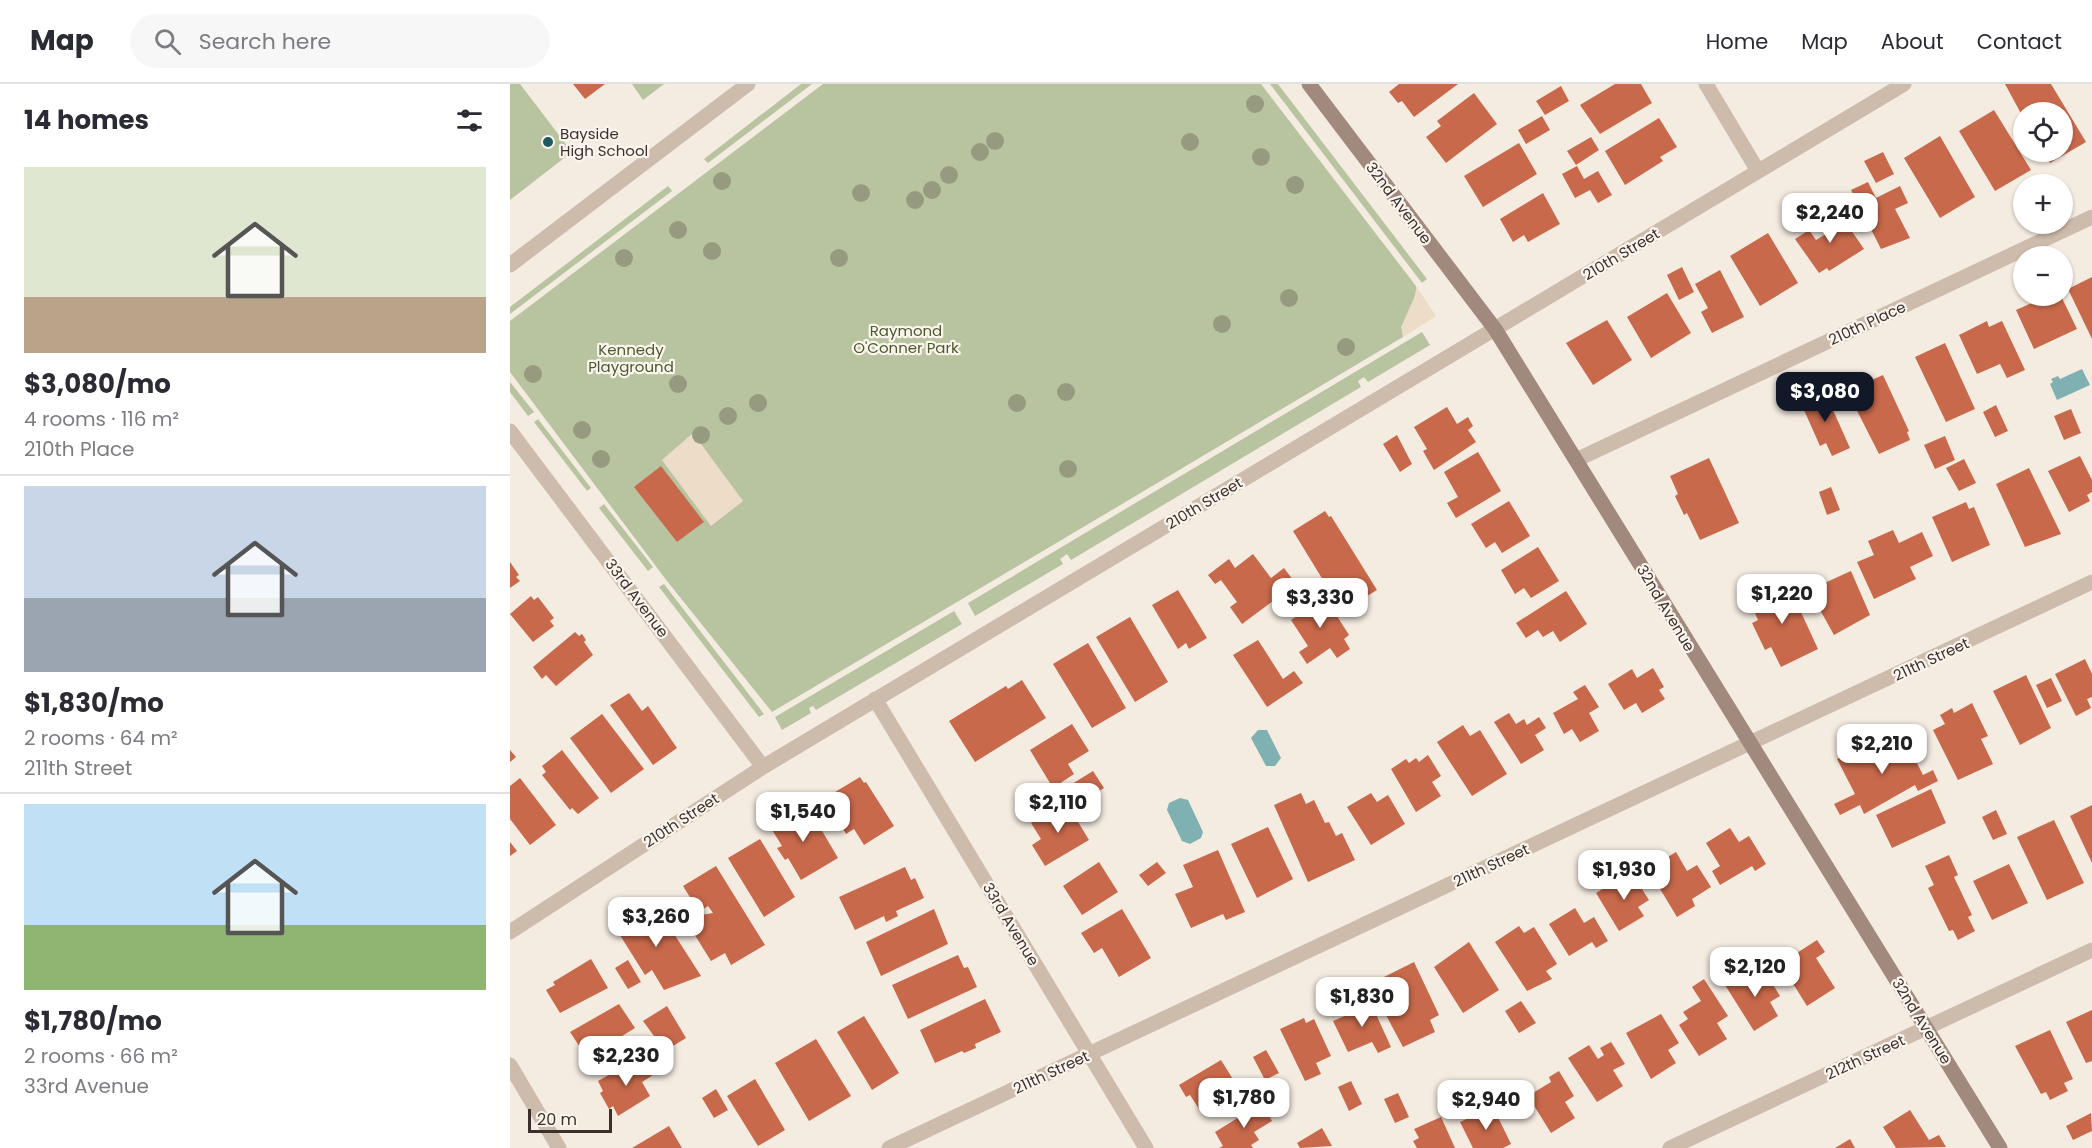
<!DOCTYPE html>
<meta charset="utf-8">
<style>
:root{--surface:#fff;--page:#f7f7f7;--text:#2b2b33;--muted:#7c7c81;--line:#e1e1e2;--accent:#111827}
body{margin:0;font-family:Poppins,sans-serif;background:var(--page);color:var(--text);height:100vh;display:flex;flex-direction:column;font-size:22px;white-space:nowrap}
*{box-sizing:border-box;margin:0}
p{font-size:20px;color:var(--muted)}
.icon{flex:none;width:33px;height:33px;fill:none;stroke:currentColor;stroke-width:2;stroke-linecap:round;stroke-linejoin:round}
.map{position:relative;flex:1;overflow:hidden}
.sheet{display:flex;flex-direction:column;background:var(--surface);width:510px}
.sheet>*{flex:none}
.buttons{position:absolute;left:1503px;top:18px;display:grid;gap:12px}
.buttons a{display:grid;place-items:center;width:60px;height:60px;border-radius:50%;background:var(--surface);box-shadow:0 2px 4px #0004;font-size:30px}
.scale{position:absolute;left:18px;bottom:15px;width:84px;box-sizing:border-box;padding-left:6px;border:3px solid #3b302b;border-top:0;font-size:16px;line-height:21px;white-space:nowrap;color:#3b302b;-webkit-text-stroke:4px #fbf5ee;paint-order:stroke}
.price{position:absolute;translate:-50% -51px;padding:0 14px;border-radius:12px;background:#fff;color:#222;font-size:20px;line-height:39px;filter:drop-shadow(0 2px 3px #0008)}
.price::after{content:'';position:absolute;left:50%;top:36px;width:18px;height:14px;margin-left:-9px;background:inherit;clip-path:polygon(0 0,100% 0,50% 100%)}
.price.active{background:var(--accent);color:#fff}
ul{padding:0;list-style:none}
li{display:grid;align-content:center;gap:12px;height:318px;padding:0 24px}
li+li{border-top:2px solid var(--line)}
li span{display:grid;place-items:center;height:186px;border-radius:0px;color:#555}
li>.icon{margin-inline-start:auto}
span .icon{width:108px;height:108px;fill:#fffc;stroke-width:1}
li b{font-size:26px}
h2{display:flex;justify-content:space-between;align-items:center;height:72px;padding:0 24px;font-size:26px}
header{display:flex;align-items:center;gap:36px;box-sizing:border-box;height:84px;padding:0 30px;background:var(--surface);border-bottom:2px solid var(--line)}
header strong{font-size:28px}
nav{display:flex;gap:33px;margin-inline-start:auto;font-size:21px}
.search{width:420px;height:54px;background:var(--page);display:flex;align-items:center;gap:15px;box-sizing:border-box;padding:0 21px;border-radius:33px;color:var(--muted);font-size:22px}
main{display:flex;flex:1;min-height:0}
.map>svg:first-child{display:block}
.green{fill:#b8c4a0}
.plaza{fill:#ecdcc8}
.water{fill:#7fb0b2}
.building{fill:#c8694b}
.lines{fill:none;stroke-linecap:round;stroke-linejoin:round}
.street{stroke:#cdbbac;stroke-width:15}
.secondary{stroke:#a18a7d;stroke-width:15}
.tree{fill:#969b7f}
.poi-dot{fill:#1f5a5e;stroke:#fbf5ee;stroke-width:2}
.labels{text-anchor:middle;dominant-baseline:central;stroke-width:4.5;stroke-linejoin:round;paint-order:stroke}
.poi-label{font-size:15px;fill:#3b302b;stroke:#fbf5ee;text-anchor:start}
.street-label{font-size:15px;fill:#3b302b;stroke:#fbf5ee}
.park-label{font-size:15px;fill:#4a5a2e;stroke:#fbf5ee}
</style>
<header>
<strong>Map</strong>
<div class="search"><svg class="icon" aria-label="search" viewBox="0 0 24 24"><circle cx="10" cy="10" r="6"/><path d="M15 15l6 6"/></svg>Search here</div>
<nav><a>Home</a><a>Map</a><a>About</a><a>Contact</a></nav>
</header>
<main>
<section class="sheet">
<h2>14 homes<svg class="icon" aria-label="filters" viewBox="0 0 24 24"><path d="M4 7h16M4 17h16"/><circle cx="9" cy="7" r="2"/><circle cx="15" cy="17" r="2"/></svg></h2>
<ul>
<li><span style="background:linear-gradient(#dfe7d0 70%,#b9a48a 0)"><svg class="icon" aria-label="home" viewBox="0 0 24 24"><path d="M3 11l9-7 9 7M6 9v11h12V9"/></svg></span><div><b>$3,080/mo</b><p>4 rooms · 116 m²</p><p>210th Place</p></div></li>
<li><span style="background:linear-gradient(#c9d6e8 60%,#9aa5b1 0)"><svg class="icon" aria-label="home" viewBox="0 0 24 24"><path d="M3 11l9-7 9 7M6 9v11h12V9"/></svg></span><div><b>$1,830/mo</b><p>2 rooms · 64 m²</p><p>211th Street</p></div></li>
<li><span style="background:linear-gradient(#bfe0f5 65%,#8fb573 0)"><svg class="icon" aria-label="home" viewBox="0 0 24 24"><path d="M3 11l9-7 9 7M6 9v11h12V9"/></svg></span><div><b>$1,780/mo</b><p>2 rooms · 66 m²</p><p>33rd Avenue</p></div></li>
</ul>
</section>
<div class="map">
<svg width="1582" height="1064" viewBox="0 0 1582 1064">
<rect width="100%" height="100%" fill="#f4ebe1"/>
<path class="green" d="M0 0H10L62 68 0 116Z
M122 0H154L133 16Z
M291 0H302L198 79 194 75Z
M313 0H751L906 202C907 219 892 231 893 253L262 628 157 497 0 288V237Z
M760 0H768L917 195 912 199Z
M158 102 162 107 0 230V223Z
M912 248 920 261 858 298 854 293 848 297 851 303 561 476 557 470 550 475 553 480 465 532 458 519Z
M0 298 24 328 18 332 0 308Z
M28 335 81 404 77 407 24 338Z
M94 420 143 483 138 487 89 424Z
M154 500 254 630 249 633 149 503Z
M444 527 452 540 306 626 303 622 299 624 301 629 272 646 265 633Z"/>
<path class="plaza" d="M906 202 926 232 893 253 891 243 906 210Z
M183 349 233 417 201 442 152 376Z"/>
<path class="water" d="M1572 285 1580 301 1547 316 1540 300 1543 298 1541 295 1548 292 1550 295Z
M748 646H757L771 674 765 682H756L741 654Z
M670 714 678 716 693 748 691 754 680 760 672 757 657 726 659 719Z"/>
<path class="building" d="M63 0H95L75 15Z
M889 0H948L904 33 892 17 888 19 879 8Z
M1105 0H1131L1142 19 1090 50 1070 21Z
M1495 0H1541L1576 58 1540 79 1533 68H1552V28H1514V35Z
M1051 2 1059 17 1035 31 1026 17Z
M964 9 987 40 936 79 916 53 931 42 927 37Z
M1484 26 1521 86 1485 107 1449 47Z
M1032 32 1040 46 1016 60 1008 46Z
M1149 34 1167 63 1150 73 1153 77 1115 101 1095 67Z
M1430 52 1465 113 1430 134 1394 74Z
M1081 53 1089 66 1066 81 1057 67Z
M1009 59 1027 90 973 123 954 92Z
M1373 68 1384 90 1366 99 1354 77Z
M1067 82 1074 95 1088 87 1102 111 1088 119 1080 106 1065 114 1052 90Z
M1358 98 1366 114 1390 102 1398 119 1385 125 1400 154 1371 165 1341 106Z
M1033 109 1050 140 1018 158 1014 151 1003 158 990 135Z
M1328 127 1354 165 1319 187 1317 184 1309 189 1285 155 1299 146 1306 156 1316 150 1309 139Z
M1258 149 1288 199 1250 222 1220 172Z
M1172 183 1184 208 1169 216 1157 191Z
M1210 186 1234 233 1202 249 1191 228 1198 224 1185 200Z
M1582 193V255L1558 205Z
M1157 209 1181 249 1141 274 1117 233Z
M1545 212H1551L1567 245 1524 265 1506 226 1533 214 1534 217Z
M1097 236 1122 276 1083 301 1056 259Z
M1477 237 1479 243 1492 237 1515 286 1497 294 1490 280 1467 290 1449 251Z
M1435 259 1465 325 1436 338 1405 273Z
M1373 291 1399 347 1397 348 1400 356 1369 370 1337 307Z
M1314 306 1340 364 1322 372 1316 359 1310 362 1290 317Z
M1486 321 1498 347 1485 353 1473 328Z
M937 323 947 340 958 333 963 342 958 346 966 358 924 386 913 367 917 365 904 343Z
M1561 325 1571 349 1554 356 1544 332Z
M887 351 902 380 890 388 873 360Z
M1435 352 1445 376 1425 385 1414 361Z
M968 368 991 407 946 434 937 419 948 413 934 388Z
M1570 372 1582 396V408L1577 411 1580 417 1559 428 1538 387Z
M1199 374 1229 439 1190 456 1177 429 1174 431 1165 412 1168 410 1160 392Z
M1454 375 1466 399 1449 407 1436 384Z
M151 382 194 438 167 458 124 403Z
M1519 384 1551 450 1515 463 1486 400Z
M1321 403 1330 426 1317 431 1309 408Z
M999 417 1020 452 992 469 985 458 976 464 961 440Z
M1456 418 1459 425 1464 423 1480 461 1442 478 1422 433Z
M815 427 819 433 821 432 867 506 832 527 783 447Z
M1383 446 1389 459 1412 448 1423 472 1400 483 1406 495 1364 515 1347 478 1364 471 1358 457Z
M1028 463 1049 497 1021 514 1014 504 1005 510 991 486Z
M743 470 761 494 774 484 786 500 732 540 720 523 727 518 711 496 705 500 698 491 719 475 725 484Z
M0 478 9 491 6 493 10 497 0 504Z
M1341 487 1360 531 1324 551 1299 506Z
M1277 498 1308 565 1271 583 1261 563 1255 566 1242 539 1248 536 1239 516Z
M668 506 697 554 679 565 676 559 668 565 642 521Z
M811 507 839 551 834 555 840 565 827 574 820 564 797 580 789 568 798 562 781 536 792 529 789 525Z
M1056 507 1077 540 1050 558 1043 547 1033 553 1028 546 1016 554 1006 539Z
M21 512 24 516 28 513 44 534 40 537 44 542 23 558 0 530Z
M620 533 658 598 625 618 586 553Z
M65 548 69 552 72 550 76 556 74 558 83 571 46 602 36 591 32 595 23 583Z
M748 556 773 595 784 587 793 599 757 623 723 571Z
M578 559 616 624 582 644 543 580Z
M1575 575 1582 590V613L1577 615 1581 624 1566 632 1545 590Z
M1143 584 1154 603 1149 606 1155 615 1132 629 1126 619 1114 626 1098 600 1122 585 1127 594Z
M1516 591 1541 644 1510 661 1483 607Z
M1541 594 1552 617 1537 624 1526 601Z
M512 596 536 634 465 678 439 637 496 602 498 605Z
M1075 601 1089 623 1079 629 1089 647 1070 658 1062 645 1054 650 1043 629 1068 615 1063 608Z
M119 609 132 627 138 622 167 664 143 681 100 621Z
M1462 619 1478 652 1471 655 1483 680 1448 696 1423 646 1435 640 1430 631 1442 624 1444 629Z
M999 629 1006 640 1014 635 1017 641 1029 633 1036 644 1025 651 1034 666 1011 680 984 638Z
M92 630 134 685 101 709 60 654Z
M562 640 579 667 558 680 564 690 543 704 520 666Z
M953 641 960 652 970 646 997 690 962 712 927 658Z
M1390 645 1413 691 1423 686 1428 697 1408 707 1405 701 1354 730 1350 721 1330 731 1324 720 1345 710 1327 675 1344 667 1348 676 1373 663 1370 656Z
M0 666 6 673 0 678Z
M52 666 89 714 68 730 62 724 60 726 32 691 36 688 32 682Z
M918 671 931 692 922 698 931 712 906 728 881 685 896 675 899 679 906 674 909 678Z
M583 687 594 704 573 717 562 700Z
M350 693 354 699 356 698 384 742 354 761 344 745 336 750 315 714Z
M10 694 46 741 20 761 0 735V702Z
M1421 705 1436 739 1382 764 1366 731Z
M791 709 796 720 804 716 815 739 819 738 826 752 832 749 845 776 798 798 764 721Z
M861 709 867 718 878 711 895 740 861 761 837 723Z
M556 718 579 756 535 782 522 761 531 755 521 739Z
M1582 721V779L1560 732Z
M298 723 328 774 291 796 278 774 275 776 267 764 272 762 259 741 276 731 278 735Z
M1486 726 1497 750 1483 756 1472 733Z
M1544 736 1574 799 1537 816 1507 753Z
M758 743 783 795 747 814 721 760Z
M1220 744 1229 758 1239 752 1256 780 1245 787 1242 782 1210 801 1202 787 1210 782 1196 759Z
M250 755 285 813 254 833 218 774Z
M0 758 7 767 0 772Z
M708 766 735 828 716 836 713 830 681 844 665 810 683 803 673 781Z
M1166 768 1177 787 1187 781 1201 803 1182 815 1185 822 1167 833 1138 785Z
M1439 771 1448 791 1444 793 1462 831 1458 833 1465 847 1448 856 1443 846 1439 847 1418 804 1424 801 1415 782Z
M589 778 608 808 572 831 553 802Z
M647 778 656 789 638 802 629 791Z
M1499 780 1518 819 1482 836 1463 797Z
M206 782 255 861 221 881 215 869 201 877 181 845 194 837 191 831 203 829 198 822 189 828 173 802Z
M395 783 401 796 405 794 414 814 386 827 388 832 376 838 374 832 345 846 329 813Z
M1121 788 1139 816 1128 823 1134 832 1109 847 1086 809Z
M136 819 153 846 159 842 191 892 154 906 142 886 135 891 103 840Z
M1065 824 1074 839 1084 833 1098 857 1086 864 1082 858 1059 872 1039 840Z
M424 825 438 860 371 892 356 858Z
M612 825 641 874 609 893 592 864 584 869 571 849Z
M1009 842 1014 849 1024 843 1047 880 1036 887 1042 895 1017 907 985 858Z
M1307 856 1315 868 1306 874 1325 904 1297 922 1277 890 1280 888 1273 878Z
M959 858 989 906 953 929 924 883Z
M448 871 454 884 458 883 467 903 398 935 382 901Z
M81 875 98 904 50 929 36 906 45 901 43 898Z
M118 876 131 898 118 905 105 884Z
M904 878 929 931 920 936 925 948 893 963 861 903 871 898 870 895Z
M1252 883 1270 912 1260 918 1268 932 1244 947 1215 901 1232 891 1239 901 1245 898 1240 891Z
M1194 895 1218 932 1207 939 1217 955 1189 972 1169 941 1178 935 1173 928 1191 917 1182 903Z
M475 915 491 948 465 960 466 964 454 969 452 967 425 979 410 946Z
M859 915 881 963 868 969 862 958 838 968 823 937 837 931 835 926Z
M1011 917 1026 939 1009 949 995 927Z
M109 920 125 944 77 974 60 948Z
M157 922 176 954 155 967 133 937Z
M1582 926V977L1576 979 1556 938Z
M1151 930 1169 959 1158 966 1166 979 1141 995 1116 949Z
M354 932 389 989 362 1006 327 948Z
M794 934 796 939 804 935 821 972 806 979 811 990 795 997 770 945Z
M1540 946 1563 995 1554 999 1558 1007 1540 1016 1536 1008 1531 1010 1505 962Z
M306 955 341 1012 299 1037 265 979Z
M1101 958 1115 980 1103 986 1113 1002 1087 1018 1058 974 1079 961 1088 975 1094 971 1090 964Z
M756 966 769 989 755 996 743 973Z
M131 973 143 991 132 998 140 1012 108 1032 103 1022 99 1025 90 1009 93 1007 88 997Z
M711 976 729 1005 691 1028 680 1011 676 1013 669 1001Z
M1049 987 1064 1012 1055 1018 1065 1034 1041 1049 1018 1012 1041 998 1039 993Z
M245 995 275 1046 248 1062 217 1012Z
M841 997 852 1020 839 1027 828 1003Z
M206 1005 218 1026 204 1034 192 1014Z
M888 1009 899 1033 885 1039 874 1015Z
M752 1019 762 1037 744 1048 749 1056 741 1061 743 1064H709L713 1062 705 1048Z
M983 1023 1001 1060 993 1064H963L950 1038Z
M1400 1026 1419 1056 1429 1051 1436 1063 1386 1064 1373 1043Z
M1581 1029 1582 1047 1563 1056 1556 1042Z
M931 1033 945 1064H907L903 1057 909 1054 904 1045Z
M159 1042 172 1064H122Z
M812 1044 822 1062 790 1064 787 1059Z
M1340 1055 1345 1064H1325Z"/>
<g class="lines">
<path class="street" d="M1196 0 1248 87
M0 181 238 0
M0 347 253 683
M1066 376 1582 133
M365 615 636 1064
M0 848 253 683 1394 0
M0 981 49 1064
M379 1064 1582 498
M1160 1064 1582 866"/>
<path class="secondary" d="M799 0 985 245 1490 1064"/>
</g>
<g class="tree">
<circle cx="745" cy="20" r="9"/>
<circle cx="485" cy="57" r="9"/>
<circle cx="680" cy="58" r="9"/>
<circle cx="470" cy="68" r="9"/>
<circle cx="751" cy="73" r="9"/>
<circle cx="439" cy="91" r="9"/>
<circle cx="212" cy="97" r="9"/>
<circle cx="785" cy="101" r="9"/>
<circle cx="422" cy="106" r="9"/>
<circle cx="351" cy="109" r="9"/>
<circle cx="405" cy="116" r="9"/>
<circle cx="168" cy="146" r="9"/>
<circle cx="202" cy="167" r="9"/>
<circle cx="114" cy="174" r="9"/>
<circle cx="329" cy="174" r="9"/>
<circle cx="779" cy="214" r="9"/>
<circle cx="712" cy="240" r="9"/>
<circle cx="836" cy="263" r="9"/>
<circle cx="23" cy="290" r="9"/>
<circle cx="168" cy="300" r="9"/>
<circle cx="556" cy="308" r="9"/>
<circle cx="248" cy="319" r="9"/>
<circle cx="507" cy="319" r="9"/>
<circle cx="218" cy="332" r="9"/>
<circle cx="72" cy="346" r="9"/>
<circle cx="191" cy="351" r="9"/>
<circle cx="91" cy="375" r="9"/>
<circle cx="558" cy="385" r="9"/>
</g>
<circle class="poi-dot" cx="38" cy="58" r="6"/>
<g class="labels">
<g class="poi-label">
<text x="50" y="49">Bayside<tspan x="50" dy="17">High School</tspan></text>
</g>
<g class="street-label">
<text transform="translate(889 119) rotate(53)">32nd Avenue</text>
<text transform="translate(1111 170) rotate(-31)">210th Street</text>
<text transform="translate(1357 239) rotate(-25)">210th Place</text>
<text transform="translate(694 419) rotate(-31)">210th Street</text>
<text transform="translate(127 514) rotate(53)">33rd Avenue</text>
<text transform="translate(1156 524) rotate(59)">32nd Avenue</text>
<text transform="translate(1421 575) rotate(-25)">211th Street</text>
<text transform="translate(171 736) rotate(-33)">210th Street</text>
<text transform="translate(981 781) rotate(-25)">211th Street</text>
<text transform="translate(501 840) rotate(59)">33rd Avenue</text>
<text transform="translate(1412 937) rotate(58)">32nd Avenue</text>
<text transform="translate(1355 973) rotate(-25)">212th Street</text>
<text transform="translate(541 988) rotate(-25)">211th Street</text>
</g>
<g class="park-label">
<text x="396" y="246">Raymond<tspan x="396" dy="17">O'Conner Park</tspan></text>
<text x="121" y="265">Kennedy<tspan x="121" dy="17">Playground</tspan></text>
</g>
</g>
</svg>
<div class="buttons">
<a><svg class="icon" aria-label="locate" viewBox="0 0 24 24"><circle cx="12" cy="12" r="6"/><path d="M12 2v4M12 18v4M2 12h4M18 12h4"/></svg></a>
<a>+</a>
<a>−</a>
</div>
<div class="scale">20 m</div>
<b class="price" style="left:1320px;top:160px">$2,240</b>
<b class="price active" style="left:1315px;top:339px">$3,080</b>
<b class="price" style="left:1272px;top:541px">$1,220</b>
<b class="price" style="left:810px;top:545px">$3,330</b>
<b class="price" style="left:1372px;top:691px">$2,210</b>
<b class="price" style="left:548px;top:750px">$2,110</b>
<b class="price" style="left:293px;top:759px">$1,540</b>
<b class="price" style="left:1114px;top:817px">$1,930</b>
<b class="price" style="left:146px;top:864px">$3,260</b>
<b class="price" style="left:1245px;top:914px">$2,120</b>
<b class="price" style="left:852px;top:944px">$1,830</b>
<b class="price" style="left:116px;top:1003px">$2,230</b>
<b class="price" style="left:734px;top:1045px">$1,780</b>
<b class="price" style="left:976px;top:1047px">$2,940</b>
</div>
</main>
